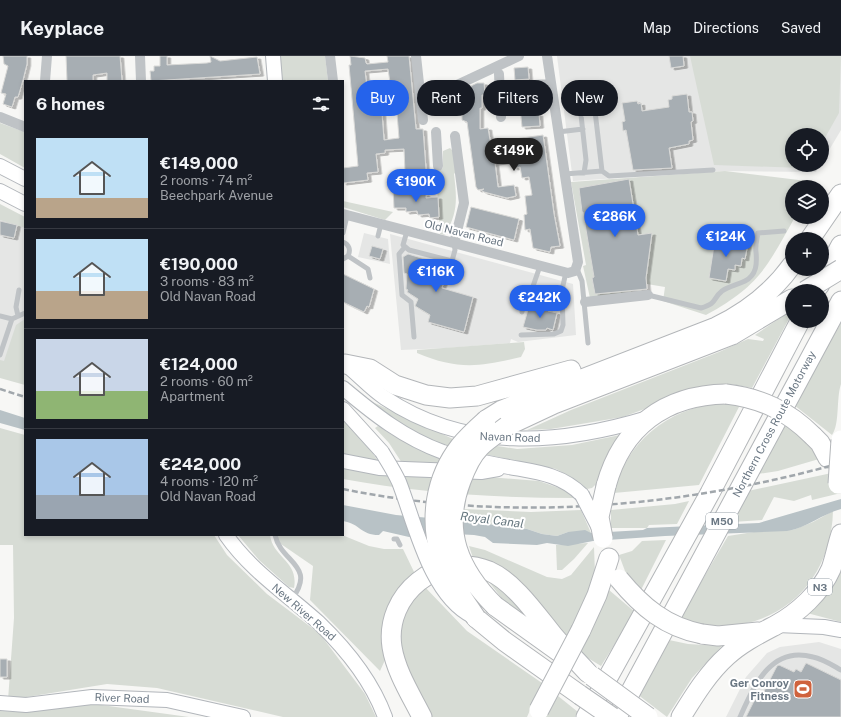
<!DOCTYPE html>
<meta charset="utf-8">
<style>
:root{--surface:#171b24;--page:#20242c;--text:#f1f3f6;--muted:#9ea1a6;--line:#363941;--accent:#2563eb}
body{margin:0;font-family:"Public Sans",sans-serif;background:var(--page);color:var(--text);height:100vh;display:flex;flex-direction:column;font-size:15px;white-space:nowrap}
*{box-sizing:border-box;margin:0}
p{font-size:13px;color:var(--muted)}
.icon{flex:none;width:22px;height:22px;fill:none;stroke:currentColor;stroke-width:2;stroke-linecap:round;stroke-linejoin:round}
.map{position:relative;flex:1;overflow:hidden}
.details{position:absolute;left:24px;top:24px;width:320px;height:456px;display:flex;flex-direction:column;background:var(--surface);border-radius:0px;box-shadow:0 2px 6px #0003}
.details>*{flex:none}
.guide{position:absolute;left:356px;top:24px;width:380px;height:36px;display:flex;gap:8px}
.buttons{position:absolute;left:785px;top:72px;display:grid;gap:8px}
.buttons a{display:grid;place-items:center;width:44px;height:44px;border-radius:50%;background:var(--surface);box-shadow:0 2px 6px #0003;font-size:20px}
.price{position:absolute;translate:-50% -34px;padding:0 9px;border-radius:14px;background:var(--accent);color:#fff;font-size:13px;line-height:26px;filter:drop-shadow(0 1px 2px #0008)}
.price::after{content:'';position:absolute;left:50%;top:24px;width:12px;height:9px;margin-left:-6px;background:inherit;clip-path:polygon(0 0,100% 0,50% 100%)}
.price.active{background:#222;color:#fff}
ul{padding:0;list-style:none}
li{display:flex;align-items:center;gap:12px;height:100px;padding:0 12px}
li+li{border-top:1px solid var(--line)}
li span{display:grid;place-items:center;flex:none;width:112px;height:80px;border-radius:0px;color:#555}
li>.icon{margin-inline-start:auto}
span .icon{width:48px;height:48px;fill:#fffc;stroke-width:1}
li b{font-size:17px}
h2{display:flex;justify-content:space-between;align-items:center;height:48px;padding:0 12px;font-size:17px}
.pill{padding:0 14px;border-radius:18px;background:var(--surface);box-shadow:0 2px 6px #0003;font-size:14px;line-height:36px}
.pill.active{background:var(--accent);color:#fff}
header{display:flex;align-items:center;gap:24px;box-sizing:border-box;height:56px;padding:0 20px;background:var(--surface);border-bottom:1px solid var(--line)}
header strong{font-size:19px}
nav{display:flex;gap:22px;margin-inline-start:auto;font-size:14px}
.map>svg:first-child{display:block}
.built{fill:#e5e6e5}
.green{fill:#d7dcd5}
.water{fill:#b8c2c6}
.building{fill:#a7aeb3;stroke:#d9d9d7;fill-rule:evenodd;filter:url(#shadow)}
.lines{fill:none;stroke-linecap:round;stroke-linejoin:round}
.secondary-casing{stroke:#b2b6bb;stroke-width:16}
.highway-casing{stroke:#b3b6b9;stroke-width:21}
.lane{stroke:#bfc3c6;stroke-width:5}
.street{stroke:#bfc3c6;stroke-width:10}
.secondary{stroke:#fff;stroke-width:14}
.highway{stroke:#fff;stroke-width:19}
.rail{stroke:#a1a7ac;stroke-width:2.5;stroke-dasharray:6 3;stroke-linecap:butt}
.secondary-bridge-casing{stroke:#b2b6bb;stroke-width:16;stroke-linecap:butt}
.highway-bridge-casing{stroke:#b3b6b9;stroke-width:21;stroke-linecap:butt}
.secondary-bridge{stroke:#fff;stroke-width:14}
.highway-bridge{stroke:#fff;stroke-width:19}
.labels{text-anchor:middle;dominant-baseline:central;stroke-width:4;stroke-linejoin:round;paint-order:stroke}
.shield{fill:#fff;stroke:#97a0a8;stroke-width:1}
.shield-label{font-size:10px;font-weight:bold;fill:#6a7783}
.street-label{font-size:11px;fill:#6a7783;stroke:#fff}
.poi-label{font-size:11px;font-weight:bold;fill:#6a7783;stroke:#fff;text-anchor:end}
.water-label{font-size:12px;font-style:italic;fill:#66777f;stroke:#fff}
</style>
<header>
<strong>Keyplace</strong>
<nav><a>Map</a><a>Directions</a><a>Saved</a></nav>
</header>
<div class="map">
<svg width="841" height="661" viewBox="0 0 841 661">
<defs>
<filter id="shadow"><feDropShadow dx="3.5" dy="2" stdDeviation="0" flood-color="#0004"/></filter>
</defs>
<rect width="100%" height="100%" fill="#f7f7f5"/>
<path class="built" d="M557 0H841V74L822 106V79H792V109H820L816 116 725 115 573 125Z
M0 156 25 166V278L0 319Z
M364 177 388 183 390 208 358 201Z
M390 178 573 228 576 279 518 286 511 283 510 287 447 292 401 294Z
M819 586 841 593V661H726L746 621 767 597 780 591Z"/>
<path class="green" d="M280 0H325L328 25H282Z
M690 0H841L839 57 822 87V79H792V109H805L803 112 714 109Z
M0 67 25 76V112L0 98Z
M450 92 453 95 456 116 454 118C457 144 458 156 445 179L440 178 436 115 443 112V95Z
M725 115 815 126 812 131H792V161H795C767 211 759 230 706 259L663 245 665 231 647 228V233L590 242 583 210 586 209 571 126Z
M343 145 393 156 385 164 343 151Z
M0 148 25 161V172L0 164Z
M792 254V257L752 332 731 328 706 330 623 361 551 373 527 374 571 354 719 296 748 283 763 285 764 283 755 279Z
M25 263V329L0 322V304L4 305 16 269Z
M841 267V328C836 343 840 368 832 379L794 349Z
M524 286 525 293 521 301C480 311 457 314 417 297V294Z
M366 343 453 383 517 393 572 389 620 379 607 399 600 416 597 427 592 432 587 433 569 420 556 413 441 389 391 364Z
M719 347 740 349 699 429 614 437C626 386 667 353 719 347Z
M343 362 366 387 378 405 343 399Z
M784 366 808 386 819 403 778 415 758 418Z
M378 370 401 384 447 404 444 409 402 407 389 387 375 372Z
M0 372 25 379V479H214L227 499 267 538 320 578 365 638 376 661H283L157 632 107 628 8 644 14 562 13 489H0Z
M343 409 539 425 565 434 574 442C496 442 419 437 343 423Z
M841 415V437L812 444 811 439 794 445 774 441 762 464 733 466 748 435Z
M689 445 677 468 649 469 647 472H611V454L675 448Z
M464 453 531 456 581 454 591 477 568 476 557 480 542 478 527 473 464 465Z
M833 455C831 538 759 590 680 562L728 480 760 475 793 474 813 466Z
M238 479H270C273 502 299 505 294 532L289 531 259 504Z
M278 479H342L369 490 384 493H403L416 520 383 578 385 604 380 615 310 544 313 510 278 486Z
M666 484 640 536 625 515 619 499 632 495 642 485Z
M588 487 574 503 562 514H557L556 489Z
M469 490 485 494 547 521 562 523 571 519 594 491 595 518 593 530 567 586 475 508Z
M841 512V566L807 557Z
M482 517 500 527 560 591 507 549Z
M423 529 467 575 542 627 527 661H427L398 595 401 555Z
M609 534 635 556 601 610 578 596Z
M669 584 688 588 722 590 692 622 667 661 637 638Z
M558 640 578 656 575 661H546Z
M94 648 189 661H0V655L28 656Z"/>
<path class="water" d="M0 354 25 362V374L0 367Z
M841 443V453C822 458 807 472 787 475L665 480 593 485 568 490 547 487 537 489 493 487 485 481 474 479 434 477 409 481 383 475 379 479C360 479 361 468 343 465V449L396 459 464 465 527 473 542 478 557 480 568 476 585 474 591 477 643 474 647 472 759 467Z"/>
<path class="building" d="M3 0H27V8L23 24 18 41H15L12 51 3 48 6 38 1 37 8 10 4 8Z
M66 0H120L122 25H107V17L93 19V25H67Z
M160 0H167V9L207 7 211 6 210 0 220 5 257 1 260 18 151 25 150 15H154V10H160Z
M350 0 365 2 366 7 367 8 388 6 387 0H409L416 73H423L426 114 405 116 404 93 385 94V97L376 98 378 116 367 117 368 124 343 127V112L358 110 349 9H351ZM388 13 391 33H395L399 82 384 84 380 31 367 32 365 15Z
M669 0H683L684 10 671 12Z
M528 11 529 23 515 24 514 12Z
M477 27H484L485 39H482V52H480V73L488 72 491 90 509 88 508 84 543 79 554 158 560 190 551 191 550 196 533 192 530 173 525 174 524 159 527 158 525 140 532 139 529 121 522 122 520 111 514 112 513 106 511 105 495 107 498 131 514 129 516 140 507 142 484 136 481 134 484 133 478 134 476 131 467 66 462 64V54H468L469 33H471V30Z
M535 36 537 59 539 58 540 70 522 71 520 50H517L516 37Z
M687 38 689 56H692L693 65 691 66 693 84 689 85V88L669 92 672 112 633 114 626 74 623 75 622 66 625 65 622 47 637 45 638 48 641 47 642 55 669 51 668 44 672 43V40Z
M629 123 638 179 652 177 646 222 647 233 595 238 592 222 594 221 583 156H582L579 132Z
M393 132H403V136L414 135 415 139 426 138V142L438 141 439 161 430 162 429 158 418 159 417 155 406 156V152H394Z
M471 151 519 163 514 184 466 171Z
M0 165 17 169 14 182 0 179Z
M715 183 748 187 745 203 742 202 741 210 735 209V214L728 213 726 225 709 222Z
M372 190 383 193 380 203 369 200Z
M408 198 448 210 442 232 473 241 464 276 428 266 430 259 415 250 418 243 407 236 408 234 406 233 407 218 404 217 403 201Z
M343 218 374 233 369 251 367 250 364 256 343 246Z
M538 236 552 239 550 244 537 241Z
M535 249 549 252 548 255 557 257 553 274 547 272 546 274H537L523 271 529 250 535 251Z
M0 603H7V621H0Z
M806 607 841 624V661H746L755 643 759 645 777 610 779 609 794 616 796 613 801 616Z"/>
<g class="lines">
<g class="secondary-casing">
<path id="secondary" d="M273 0 275 25
M0 110 25 123
M0 135 25 148
M346 309C359 319 371 333 385 342 466 396 559 389 648 362
M343 332C374 358 404 382 443 396 465 403 487 407 509 411 536 416 561 418 582 439
M343 353 382 396
M343 405 379 412 481 416 498 413
M226 479C251 515 287 538 319 567 346 593 372 625 385 661
M777 569 824 571 841 574
M0 647 26 649 92 641 167 644 243 661"/>
</g>
<g class="highway-casing">
<path id="highway" d="M810 183 841 138
M819 230 841 189
M345 308 370 313 395 329 426 339 450 342 477 340 571 314
M486 364 502 354 716 271C747 256 772 237 792 209
M507 370 554 348 732 279 792 243
M813 380 820 387 828 402
M606 430C622 371 665 339 726 338
M495 550 562 598
M476 562 504 585 580 639
M581 574 597 539 609 502
M702 578 718 580 758 576
M422 661C411 639 396 616 392 591 384 539 438 494 489 515 514 526 536 558 553 579 564 592 576 604 588 617
M586 661 710 437 800 265
M617 661 841 245
M681 661C694 640 708 617 727 600 741 587 759 578 776 569 798 557 821 536 831 513 835 502 837 490 841 478"/>
</g>
<path class="lane" d="M558 76 583 73
M602 115 609 120 713 114
M565 118 602 115 595 55 585 56 581 59 586 104 584 117
M407 175 403 189 409 194 452 205 455 194 454 187
M343 177 347 160
M378 180 381 168
M343 186C349 188 351 194 348 200L343 203
M404 192 399 198 402 239 411 246 414 281
M348 200 368 213 370 222
M577 213 582 225 588 287
M531 236 540 210
M648 239 701 252C718 247 712 243 722 235 729 230 737 229 745 225 757 219 757 207 756 196 755 190 757 183 758 177L784 175
M522 256 524 242 563 251
M0 260 12 263
M18 260 16 251 19 234
M521 279 554 278 561 275 563 269 562 234 566 216
M0 299 12 263 25 257
M275 479C281 507 317 509 292 543
M394 483H397L400 489
M740 661C754 630 771 589 813 601 823 603 832 609 841 614"/>
<path class="street" d="M140 0 141 25
M330 0 333 25
M416 0 423 64
M499 18 501 61
M45 25 47 0
M500 31 551 28
M420 39 457 29 519 0
M0 61 25 71
M436 76 438 110
M343 158 568 217 575 215 578 206 547 0
M454 187 464 147 455 80
M585 246 648 239"/>
<use href="#secondary" class="secondary"/>
<use href="#highway" class="highway"/>
<path class="rail" d="M0 333 25 341
M343 433C508 467 680 452 841 407"/>
<g class="secondary-bridge-casing">
<path id="secondary-bridge" d="M382 396C388 406 394 415 399 426 415 467 430 539 472 560
M582 439 598 470"/>
</g>
<g class="highway-bridge-casing">
<path id="highway-bridge" d="M805 235 841 213
M726 338C761 342 788 355 813 380
M838 428 841 384
M603 482 599 461 606 430
M619 523C642 551 666 571 702 578
M495 550C459 514 442 475 461 425 465 414 471 400 480 391 488 383 498 377 507 370
M476 562C464 543 448 524 441 502 429 463 435 422 460 390 468 380 477 372 486 364
M592 620 648 661
M580 639 612 661
M539 654 581 574"/>
</g>
<use href="#secondary-bridge" class="secondary-bridge"/>
<use href="#highway-bridge" class="highway-bridge"/>
</g>
<defs>
<g id="stadium-square" transform="scale(1)"><rect x="-9" y="-9" width="18" height="18" rx="4" fill="#cf623d" stroke="#fff"/><path d="M0-5a6.5 5 0 1 0 0 10a6.5 5 0 1 0 0-10ZM-3.5-1.8h7v3.6h-7Z" fill="#fff"/></g>
</defs>
<g fill-rule="evenodd">
<use href="#stadium-square" x="803" y="633"/>
</g>
<g class="labels">
<g class="shield">
<rect x="706" y="457" width="32" height="16" rx="3"/>
<rect x="808" y="523" width="24" height="16" rx="3"/>
</g>
<g class="shield-label">
<text x="722" y="465">M50</text>
<text x="820" y="531">N3</text>
</g>
<g class="street-label">
<text transform="translate(464 177) rotate(14)">Old Navan Road</text>
<text transform="translate(774 368) rotate(-62)">Northern Cross Route Motorway</text>
<text transform="translate(510 381) rotate(2)">Navan Road</text>
<text transform="translate(304 556) rotate(41)">New River Road</text>
<text transform="translate(122 642) rotate(2)">River Road</text>
</g>
<g class="poi-label">
<text x="789" y="627">Ger Conroy<tspan x="789" dy="13">Fitness</tspan></text>
</g>
<g class="water-label">
<text transform="translate(492 464) rotate(7)">Royal Canal</text>
</g>
</g>
</svg>
<div class="buttons">
<a><svg class="icon" aria-label="locate" viewBox="0 0 24 24"><circle cx="12" cy="12" r="6"/><path d="M12 2v4M12 18v4M2 12h4M18 12h4"/></svg></a>
<a><svg class="icon" aria-label="layers" viewBox="0 0 24 24"><path d="M12 4l9 5-9 5-9-5zM3 14l9 5 9-5"/></svg></a>
<a>+</a>
<a>−</a>
</div>
<b class="price active" style="left:514px;top:116px">€149K</b>
<b class="price" style="left:416px;top:147px">€190K</b>
<b class="price" style="left:615px;top:182px">€286K</b>
<b class="price" style="left:726px;top:202px">€124K</b>
<b class="price" style="left:436px;top:237px">€116K</b>
<b class="price" style="left:540px;top:263px">€242K</b>
<div class="guide">
<a class="pill active">Buy</a>
<a class="pill">Rent</a>
<a class="pill">Filters</a>
<a class="pill">New</a>
</div>
<section class="details">
<h2>6 homes<svg class="icon" aria-label="filters" viewBox="0 0 24 24"><path d="M4 7h16M4 17h16"/><circle cx="9" cy="7" r="2"/><circle cx="15" cy="17" r="2"/></svg></h2>
<ul>
<li><span style="background:linear-gradient(#bfe0f5 75%,#b9a48a 0)"><svg class="icon" aria-label="home" viewBox="0 0 24 24"><path d="M3 11l9-7 9 7M6 9v11h12V9"/></svg></span><div><b>€149,000</b><p>2 rooms · 74 m²</p><p>Beechpark Avenue</p></div></li>
<li><span style="background:linear-gradient(#bfe0f5 65%,#b9a48a 0)"><svg class="icon" aria-label="home" viewBox="0 0 24 24"><path d="M3 11l9-7 9 7M6 9v11h12V9"/></svg></span><div><b>€190,000</b><p>3 rooms · 83 m²</p><p>Old Navan Road</p></div></li>
<li><span style="background:linear-gradient(#c9d6e8 65%,#8fb573 0)"><svg class="icon" aria-label="home" viewBox="0 0 24 24"><path d="M3 11l9-7 9 7M6 9v11h12V9"/></svg></span><div><b>€124,000</b><p>2 rooms · 60 m²</p><p>Apartment</p></div></li>
<li><span style="background:linear-gradient(#a9c7e8 70%,#9aa5b1 0)"><svg class="icon" aria-label="home" viewBox="0 0 24 24"><path d="M3 11l9-7 9 7M6 9v11h12V9"/></svg></span><div><b>€242,000</b><p>4 rooms · 120 m²</p><p>Old Navan Road</p></div></li>
</ul>
</section>
</div>
